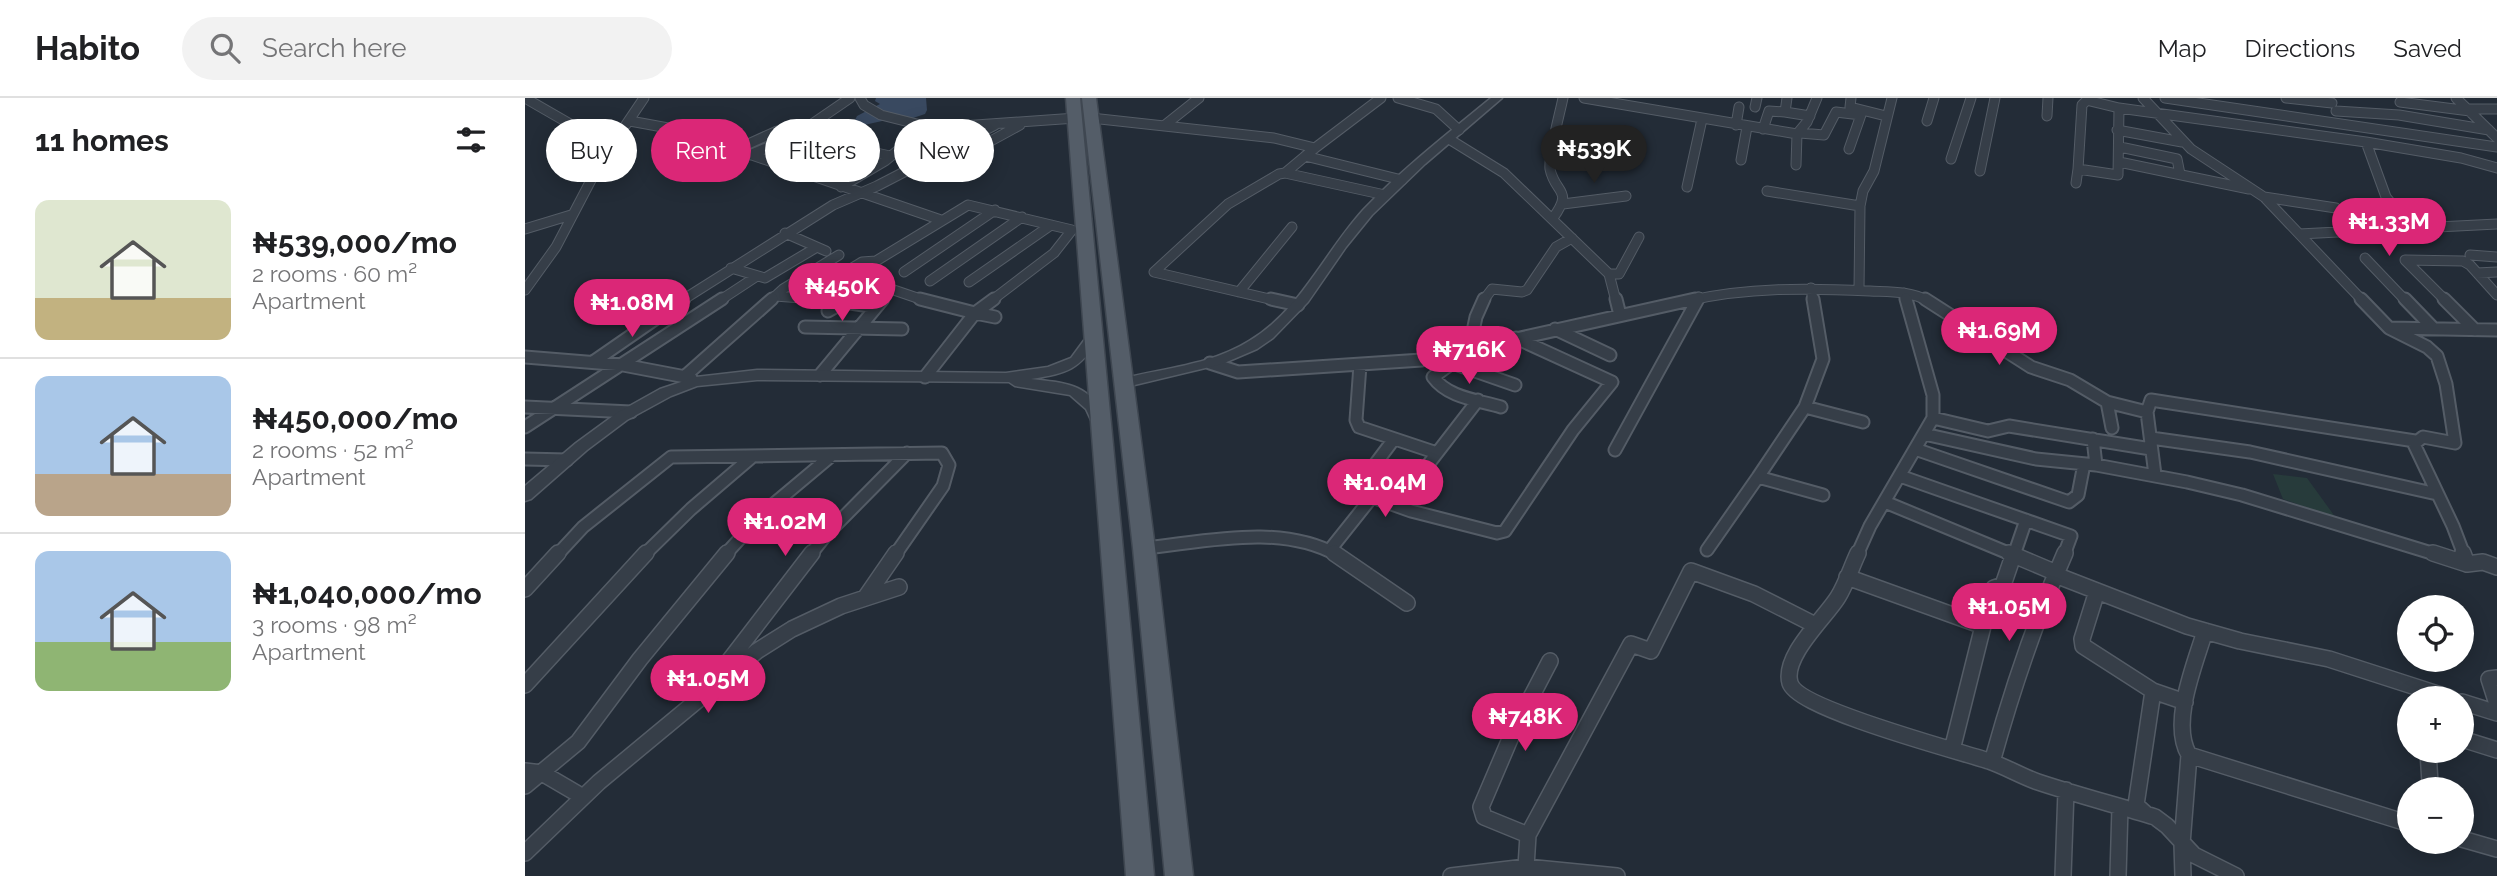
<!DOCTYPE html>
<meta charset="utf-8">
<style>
:root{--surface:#fff;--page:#f2f2f2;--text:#202124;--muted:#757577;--line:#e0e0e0;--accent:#db2777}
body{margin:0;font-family:Raleway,sans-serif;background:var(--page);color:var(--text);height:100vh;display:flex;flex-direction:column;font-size:26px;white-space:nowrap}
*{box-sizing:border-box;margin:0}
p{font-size:23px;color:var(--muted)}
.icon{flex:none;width:38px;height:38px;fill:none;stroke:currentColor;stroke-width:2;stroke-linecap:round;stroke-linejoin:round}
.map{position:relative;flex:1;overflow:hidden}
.panel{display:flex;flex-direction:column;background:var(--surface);width:525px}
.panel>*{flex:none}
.banner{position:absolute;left:21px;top:21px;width:665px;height:63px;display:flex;gap:14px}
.buttons{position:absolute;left:1872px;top:497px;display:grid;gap:14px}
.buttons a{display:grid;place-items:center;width:77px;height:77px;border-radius:50%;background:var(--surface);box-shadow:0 4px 18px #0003;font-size:35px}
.price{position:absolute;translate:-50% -60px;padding:0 16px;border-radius:24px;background:var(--accent);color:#fff;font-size:23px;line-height:46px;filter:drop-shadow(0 2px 4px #0008)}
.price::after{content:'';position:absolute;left:50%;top:42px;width:21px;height:16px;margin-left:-10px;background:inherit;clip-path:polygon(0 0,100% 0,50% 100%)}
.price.active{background:#222;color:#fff}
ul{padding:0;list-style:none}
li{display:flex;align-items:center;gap:21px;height:175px;padding:0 35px}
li+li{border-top:2px solid var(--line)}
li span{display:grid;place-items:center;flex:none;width:196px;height:140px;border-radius:14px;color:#555}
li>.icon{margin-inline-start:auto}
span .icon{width:84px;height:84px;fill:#fffc;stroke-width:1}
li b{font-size:30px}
h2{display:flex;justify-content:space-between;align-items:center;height:84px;padding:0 35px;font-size:30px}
.tag{padding:0 24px;border-radius:32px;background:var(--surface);box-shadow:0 4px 18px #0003;font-size:24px;line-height:63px}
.tag.active{background:var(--accent);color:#fff}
header{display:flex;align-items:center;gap:42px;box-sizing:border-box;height:98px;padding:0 35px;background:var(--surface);border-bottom:2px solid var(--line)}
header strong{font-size:33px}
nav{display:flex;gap:38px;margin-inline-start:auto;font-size:24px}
.search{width:490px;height:63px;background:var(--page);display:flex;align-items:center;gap:18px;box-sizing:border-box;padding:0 24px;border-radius:38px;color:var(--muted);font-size:26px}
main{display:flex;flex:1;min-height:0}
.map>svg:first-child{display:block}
.green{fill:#273b3b}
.water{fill:#394960}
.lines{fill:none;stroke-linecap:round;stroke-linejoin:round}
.minor-far2-casing{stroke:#545c66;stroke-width:11}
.minor-far1-casing{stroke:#545c66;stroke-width:15}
.minor-casing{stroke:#545c66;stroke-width:18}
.tertiary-casing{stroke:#545c66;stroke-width:3}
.primary-casing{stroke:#3f4751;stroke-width:3}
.minor-far2{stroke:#363e48;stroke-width:9}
.minor-far1{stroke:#363e48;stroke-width:11}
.minor{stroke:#363e48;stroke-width:15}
.tertiary{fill:#363e48;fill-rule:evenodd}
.primary{fill:#545d68;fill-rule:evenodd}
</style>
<header>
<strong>Habito</strong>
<div class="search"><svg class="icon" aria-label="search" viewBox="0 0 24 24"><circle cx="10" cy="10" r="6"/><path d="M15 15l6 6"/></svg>Search here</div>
<nav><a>Map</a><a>Directions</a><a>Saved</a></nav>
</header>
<main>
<section class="panel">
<h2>11 homes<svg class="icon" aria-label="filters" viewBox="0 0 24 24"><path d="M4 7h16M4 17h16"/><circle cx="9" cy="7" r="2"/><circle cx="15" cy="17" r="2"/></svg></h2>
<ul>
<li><span style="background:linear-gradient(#dfe7d0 70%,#c2b280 0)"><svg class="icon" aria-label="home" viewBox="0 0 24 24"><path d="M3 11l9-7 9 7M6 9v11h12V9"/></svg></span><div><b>₦539,000/mo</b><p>2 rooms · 60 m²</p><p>Apartment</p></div></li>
<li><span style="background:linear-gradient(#a9c7e8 70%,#b9a48a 0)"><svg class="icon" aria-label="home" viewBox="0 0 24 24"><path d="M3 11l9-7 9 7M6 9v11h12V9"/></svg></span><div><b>₦450,000/mo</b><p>2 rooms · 52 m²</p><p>Apartment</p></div></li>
<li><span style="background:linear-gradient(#a9c7e8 65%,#8fb573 0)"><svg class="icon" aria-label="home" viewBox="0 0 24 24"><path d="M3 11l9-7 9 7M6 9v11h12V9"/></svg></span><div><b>₦1,040,000/mo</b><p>3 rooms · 98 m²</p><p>Apartment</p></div></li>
</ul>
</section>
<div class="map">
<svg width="1972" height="778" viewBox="0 0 1972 778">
<rect width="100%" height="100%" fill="#232c37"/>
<path class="green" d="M1748 376 1782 380 1811 420 1758 401Z"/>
<path class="water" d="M351 0H401L402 12 400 16 382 22 357 23 326 30 332 18 355 6 350 3Z"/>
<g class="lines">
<g class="minor-far2-casing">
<path id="minor-far2" d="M0 0 85 49
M335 0 339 7 356 17 408 30 551 20
M873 0 911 11 934 32
M1059 0 1272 36
M1262 0 1260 14 1285 18
M1326 0 1325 9 1361 18
M1618 0 1666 51 1739 99 1838 203
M1640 0 1972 49
M1761 0 1807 5
M1931 0 1972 40
M1565 3 1594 10
M1875 4 1945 13
M1230 9 1232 0
M1943 11H1972
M1811 13 1874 17 1964 32
M1522 18 1523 0
M566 20 749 40 790 50 760 75
M105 23 154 32 416 122
M1402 23 1409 0
M640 27 674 0
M1211 27 1214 9
M1238 31 1244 13 1260 14
M1592 32 1657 44
M1275 35 1299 37 1311 14 1336 17
M924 41 979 75 1084 176H1094L1114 139
M1841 44 1861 99 1886 130
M245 45 295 64 294 68 279 76
M1595 49 1652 61 1655 76
M790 50 856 0
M1324 51 1337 14
M210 52 252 33 365 58
M225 57 271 37 325 0
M411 57 426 63 431 62 495 27
M780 58 877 82
M1426 61 1446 0
M1216 62 1222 29
M1594 64 1724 91
M1271 67 1272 36 1282 24 1292 0
M1553 71 1557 7 1564 0
M1455 73 1470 0
M1551 85 1553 71 1593 77 1594 10 1841 44 1936 60 1972 70
M316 89 360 63 394 35 408 30
M1162 89 1177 21
M1242 93 1335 108
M1739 99 1811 110 1833 133
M1038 106 1101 98
M1028 120C1049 91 1030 96 1025 71 1023 58 1035 15 1038 0
M0 131 46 117
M260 135 301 153
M1774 136 1972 126
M1945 157 1972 159
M1840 160 1881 203
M206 170 240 180 292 149
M379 174 470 112
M629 174 703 106 754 76 760 75 860 97
M629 174 753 203
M1952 175 1972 174
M1084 176 1091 203
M405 183 497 119
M444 184 526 127
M1286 190 1288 203
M0 192 31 149 75 65 119 0
M1334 192 1335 108 1338 93 1349 73 1367 0
M714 194 767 129
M1379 195 1381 203
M250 198 277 200 319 175
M156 203 308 107 352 88 470 27
M194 203 232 178
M245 203 258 191 314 157
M356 203 364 193
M401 203 319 175 337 164 351 163 443 107 547 132 529 155 466 203
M958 203 967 191 997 194 1002 192 1031 149 1047 140
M1162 203C1222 189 1284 190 1345 193 1364 194 1386 193 1403 203
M1172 203 1174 199
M1921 203 1880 162 1938 163 1945 167 1972 197"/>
</g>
<g class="minor-far1-casing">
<path id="minor-far1" d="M395 201 450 215
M746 201 773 207
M1091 201 1095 217
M1288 201 1298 261 1280 309 1338 324
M1400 201 1506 269 1545 282 1582 304 1622 314
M1836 201 1864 230 1902 249 1912 258 1921 286 1930 345 1898 339 1889 346 1928 428 1939 457
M1880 201 1909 231
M1919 201 1950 232
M303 213 319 204 351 209
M450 215 470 219
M450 215 469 201
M280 229 377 231
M1865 230 1972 232
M1030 231 1085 257
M956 248 947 238 951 219 959 201
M0 259 98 267 166 280
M922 260 927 265 990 287
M68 264 159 201
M685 265 713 274 897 262 1170 201
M927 265 908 279C923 300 953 302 976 309
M835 267 831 322 834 329 912 355
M295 277 358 201
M159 279 247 201
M400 279 450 215
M1582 304 1587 330
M0 309 106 314
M1280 309 1233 379 1298 397
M1408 320 1463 333 1484 328 1626 351
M0 329 197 201
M1399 336 1511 361 1571 367 1662 384 1717 397 1913 457
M1626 340 1725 354 1912 396
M869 341 833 389V394L886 413 972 435 980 433 1048 332 1087 284 991 240
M1568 341 1571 367
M1390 351 1544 404 1553 397 1559 366
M1090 352 1173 201
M0 361 42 362
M1630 377 1622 314 1626 302 1890 343
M1375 378 1546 438 1539 457
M885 390 953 302
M1360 404 1488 457
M619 450C680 444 755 425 812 457
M1182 452 1233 379
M804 453 847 399
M32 457 58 429 146 359 417 355 424 367 418 388 370 457
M119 457 166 411 228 358
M200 457 238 415 306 358
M285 457 301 437 382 355
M1332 457 1345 428 1408 320V297L1381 201
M1489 457 1501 422"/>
</g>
<g class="minor-casing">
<path id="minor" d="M809 455 882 505
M1333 455C1326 470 1321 486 1313 499 1301 519 1257 558 1265 585 1273 611 1433 653 1464 663 1481 669 1496 678 1513 684 1552 697 1591 707 1630 719L1642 728 1669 757 1711 778
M1484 455 1529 474
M1908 455 1942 466 1958 464 1972 469
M1938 455 1942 466
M1528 476 1662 528 1715 543 1804 561 1925 600
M1322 479 1458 528 1427 652
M0 491 33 455
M1572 493 1557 541 1558 548 1628 593 1660 604
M340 500 371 455
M1458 528 1469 490 1478 487 1489 455
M1680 533C1670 566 1645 625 1664 657L1885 726
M194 576 287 455
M1972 580 1964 581 1972 606
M0 587 121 455
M1937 604 1972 615
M1937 641 1972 652
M1903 653 1905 685
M1467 664C1487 592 1510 523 1540 455
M0 673 17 675 58 699
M0 688 53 644 115 561 202 455
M1621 716 1611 707 1628 593
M1003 737 959 719 956 709 988 634 1025 563
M1937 741 1972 751
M0 755 74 684 232 553 267 531 316 508 374 489
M926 778 1001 769 1092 778
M997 778 1001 769 1003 737 1106 546 1126 553 1166 473 1229 496 1290 527
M1538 778 1541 692
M1593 778 1595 709
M1658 778 1657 746 1664 657"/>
</g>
<g class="tertiary-casing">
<path id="tertiary" d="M966 0H977L900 66 847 117 821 149 783 204 748 240 732 251 697 266 597 290 592 288 590 285 592 282C636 270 684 268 724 243 775 213 799 155 838 112 877 71 922 36 966 0Z
M568 236 575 240C553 272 544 275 506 281 542 285 566 286 580 322L578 326H568L561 311 545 297 490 288 484 284 232 282 172 288 146 298 102 322 62 352 6 401 0 403V388L51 345 92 315 135 291 171 279 232 272 481 275 523 269 546 260 563 237Z"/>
</g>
<g class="primary-casing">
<path id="primary" d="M541 0H555L629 778H601Z
M557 0H571L630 450 668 778H640L608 450Z"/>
</g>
<use href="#minor-far2" class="minor-far2"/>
<use href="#minor-far1" class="minor-far1"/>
<use href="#minor" class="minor"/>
<use href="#tertiary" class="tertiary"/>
<use href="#primary" class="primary"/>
</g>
</svg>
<div class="buttons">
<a><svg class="icon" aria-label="locate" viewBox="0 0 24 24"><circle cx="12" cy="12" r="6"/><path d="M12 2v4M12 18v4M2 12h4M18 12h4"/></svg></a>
<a>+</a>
<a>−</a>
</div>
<b class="price active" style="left:1069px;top:87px">₦539K</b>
<b class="price" style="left:1864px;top:160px">₦1.33M</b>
<b class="price" style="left:317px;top:225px">₦450K</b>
<b class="price" style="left:107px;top:241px">₦1.08M</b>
<b class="price" style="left:1474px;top:269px">₦1.69M</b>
<b class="price" style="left:944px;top:288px">₦716K</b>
<b class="price" style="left:860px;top:421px">₦1.04M</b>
<b class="price" style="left:260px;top:460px">₦1.02M</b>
<b class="price" style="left:1484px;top:545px">₦1.05M</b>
<b class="price" style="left:183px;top:617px">₦1.05M</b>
<b class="price" style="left:1000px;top:655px">₦748K</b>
<div class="banner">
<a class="tag">Buy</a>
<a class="tag active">Rent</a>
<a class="tag">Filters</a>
<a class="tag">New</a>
</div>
</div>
</main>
